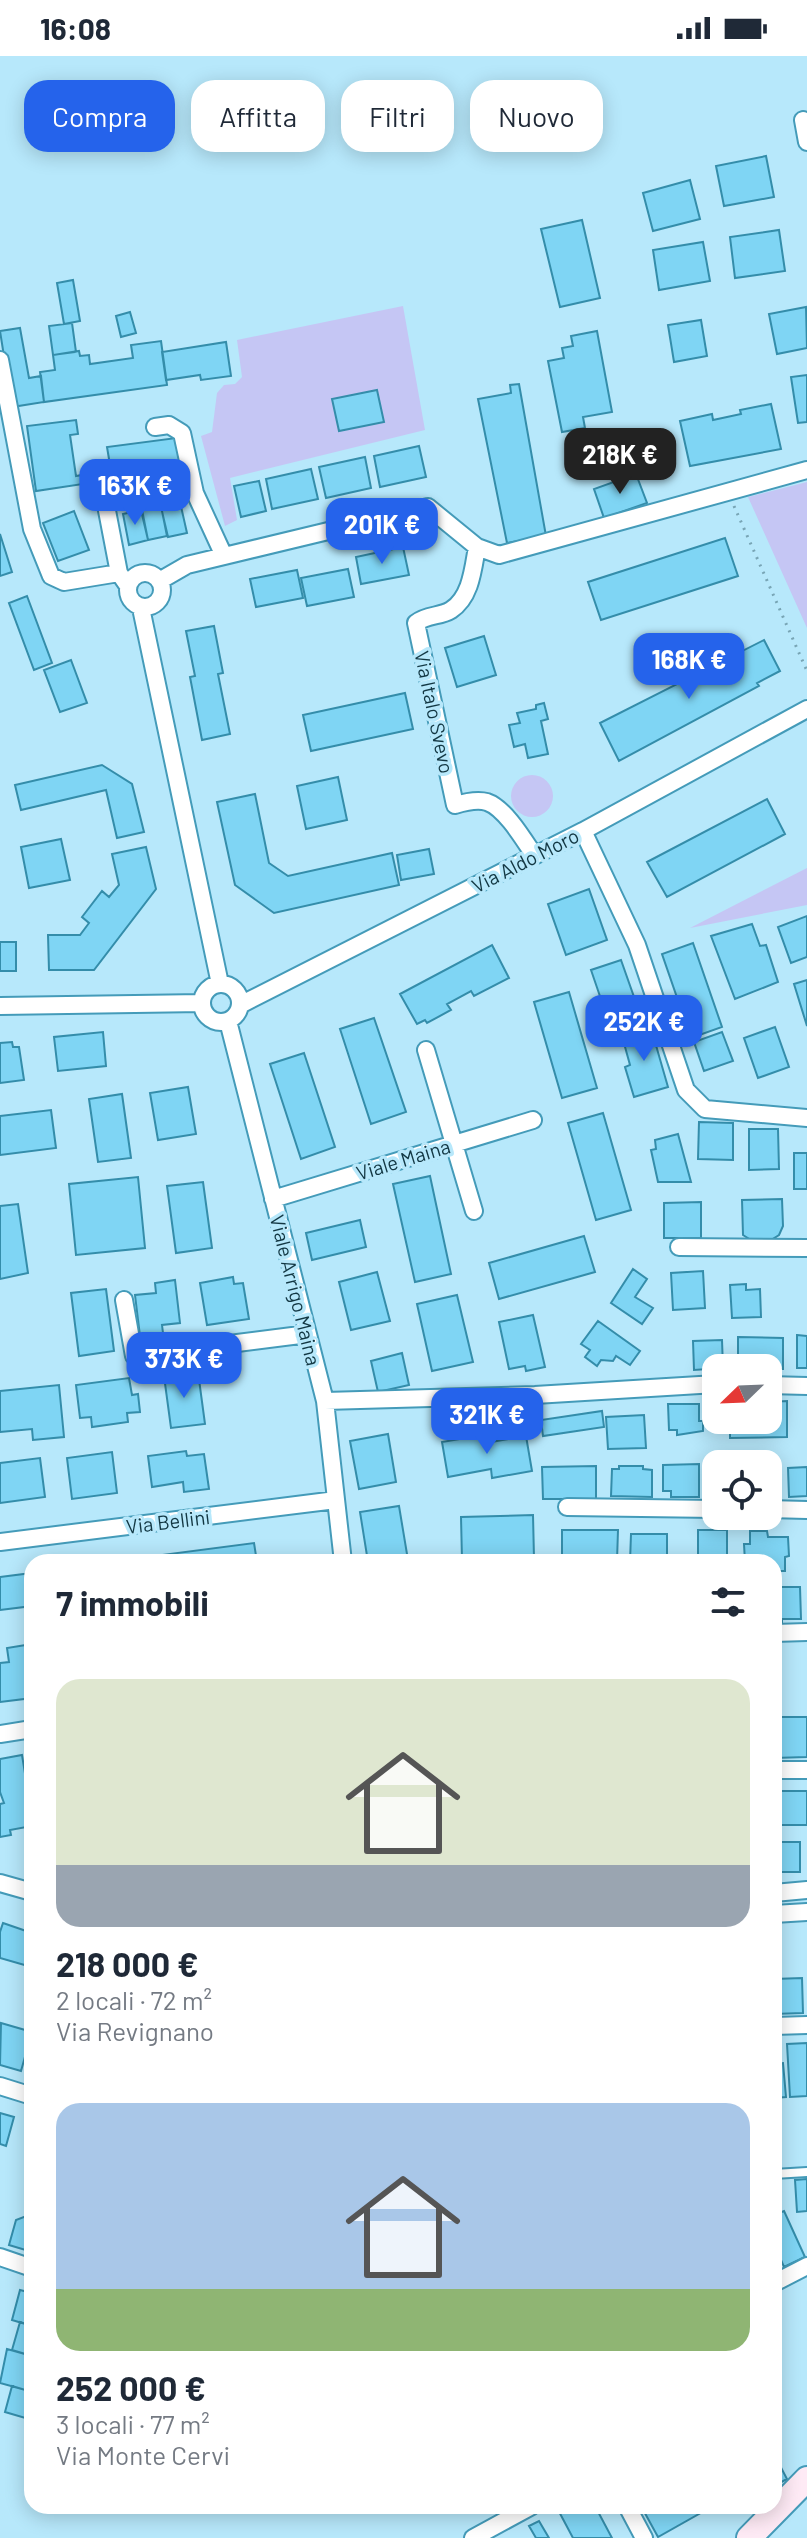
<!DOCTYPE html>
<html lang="it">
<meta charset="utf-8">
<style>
:root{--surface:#fff;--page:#f6f6f7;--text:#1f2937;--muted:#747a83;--accent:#2563eb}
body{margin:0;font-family:Barlow,sans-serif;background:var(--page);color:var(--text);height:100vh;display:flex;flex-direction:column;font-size:30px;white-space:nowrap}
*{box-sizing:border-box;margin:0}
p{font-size:26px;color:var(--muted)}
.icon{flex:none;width:44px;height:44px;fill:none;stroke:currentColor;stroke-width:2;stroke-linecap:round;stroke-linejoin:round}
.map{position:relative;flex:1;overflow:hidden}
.sheet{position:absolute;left:24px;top:1498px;width:758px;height:960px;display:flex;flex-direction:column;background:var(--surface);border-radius:24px;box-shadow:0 4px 20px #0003}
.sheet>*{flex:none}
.guide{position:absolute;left:24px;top:24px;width:760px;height:72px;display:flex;gap:16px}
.needle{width:52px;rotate:247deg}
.buttons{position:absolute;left:702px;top:1298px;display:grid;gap:16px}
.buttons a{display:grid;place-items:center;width:80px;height:80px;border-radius:16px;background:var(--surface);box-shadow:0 4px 20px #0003;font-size:40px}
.price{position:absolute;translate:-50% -68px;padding:0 18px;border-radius:16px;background:var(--accent);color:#fff;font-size:26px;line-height:52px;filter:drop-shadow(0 2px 4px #0008)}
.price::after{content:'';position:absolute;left:50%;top:48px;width:24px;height:18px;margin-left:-12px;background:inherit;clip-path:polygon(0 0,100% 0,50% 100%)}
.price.on{background:#222;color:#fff}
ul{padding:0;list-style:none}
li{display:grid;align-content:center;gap:16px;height:424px;padding:0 32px}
li span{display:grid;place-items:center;height:248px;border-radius:24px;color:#555}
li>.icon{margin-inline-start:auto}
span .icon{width:144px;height:144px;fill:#fffc;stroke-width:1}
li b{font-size:34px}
h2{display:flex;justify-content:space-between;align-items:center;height:96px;padding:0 32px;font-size:34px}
.pill{padding:0 28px;border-radius:24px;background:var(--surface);box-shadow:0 4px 20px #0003;font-size:28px;line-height:72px}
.pill.on{background:var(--accent);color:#fff}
.status{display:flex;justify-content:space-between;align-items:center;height:56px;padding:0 40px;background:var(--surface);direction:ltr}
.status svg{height:22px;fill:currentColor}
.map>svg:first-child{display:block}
.green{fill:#c5c6f4}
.building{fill:#7fd5f4;stroke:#348daa;stroke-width:2}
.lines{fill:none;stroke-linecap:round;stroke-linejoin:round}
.lane-casing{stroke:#449bb9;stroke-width:12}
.street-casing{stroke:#449bb9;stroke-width:20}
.secondary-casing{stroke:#449bb9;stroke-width:28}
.path{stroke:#78a5b5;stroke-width:3;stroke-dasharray:2 6;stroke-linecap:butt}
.lane{stroke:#fff;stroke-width:8}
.street{stroke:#fff;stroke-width:16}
.secondary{stroke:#feeaf5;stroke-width:24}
.labels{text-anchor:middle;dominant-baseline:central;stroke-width:7;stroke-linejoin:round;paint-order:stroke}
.street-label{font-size:20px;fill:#123743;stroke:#b7e8fb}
</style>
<div class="status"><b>16:08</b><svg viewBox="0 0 49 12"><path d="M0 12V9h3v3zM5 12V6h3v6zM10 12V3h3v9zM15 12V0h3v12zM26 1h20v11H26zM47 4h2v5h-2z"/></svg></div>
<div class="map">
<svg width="807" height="2482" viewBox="0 0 807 2482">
<rect width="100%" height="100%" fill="#b7e8fb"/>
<path class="green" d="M403 250 425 374 230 422 237 464 225 470 201 380 212 376 217 337 224 329 235 328 242 321 237 284Z
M807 426V572L748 441Z
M511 740a21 21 0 1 1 42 0a21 21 0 1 1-42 0Z
M807 812V849L690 872Z"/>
<path class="building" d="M766 100 774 141 724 150 716 110Z
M690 124 700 163 653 175 643 137Z
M582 164 600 242 560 251 541 173Z
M779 174 785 215 735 222 730 181Z
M703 186 710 225 659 234 653 194Z
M73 224 80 265 64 268 57 227Z
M806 251 807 292 777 298 769 258Z
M130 256 136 277 121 281 116 260Z
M701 264 707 300 674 306 668 269Z
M72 267 76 296 53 299 49 270Z
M20 272 29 322 41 320 44 346 12 351 0 275Z
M597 275 612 356 583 361 585 372 562 376 548 305 564 302 562 292 573 290 571 280Z
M161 285 167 329 44 346 40 316 55 314 53 299 79 295 80 300 89 299 90 308 133 302 131 289Z
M226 286 231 320 201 324 200 319 166 324 162 296Z
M807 319V366L798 367 791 321Z
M519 328 546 480 507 487 478 343 511 337 510 329Z
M377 334 384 366 339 375 332 343Z
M771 348 781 393 690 410 680 365 712 358 713 364 741 358 740 354Z
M76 364 78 378 70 379 76 420 82 419 83 428 36 435 27 370Z
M176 382 180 409 159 412 162 431 142 434 140 418 124 420 123 414 111 415 107 391Z
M419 390 426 421 380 431 374 400Z
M365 401 371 432 326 442 319 411Z
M311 413 318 443 272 453 266 423Z
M636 418 647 447 604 462 594 433Z
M259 425 266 455 241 461 234 430Z
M180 446 187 477 168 481 161 451Z
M161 450 167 480 148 484 142 454Z
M141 454 148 484 129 489 123 458Z
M74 455 89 494 58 505 43 467Z
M0 478 12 516 0 520Z
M725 482 738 520 601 564 588 526Z
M403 491 409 519 361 528 356 501Z
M348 513 354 541 307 550 301 522Z
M297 514 303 542 256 551 250 523Z
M27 540 52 607 34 614 9 547Z
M214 570 223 617 218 618 230 678 202 684 190 621 195 620 186 575Z
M484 580 496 619 457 631 445 592Z
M764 584 780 615 757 627 759 630 619 705 600 667Z
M71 604 87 647 60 656 44 614Z
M405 637 413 673 311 695 303 659Z
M544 647 548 663 541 665 548 698 528 702 525 688 514 691 509 669 520 667 517 657 536 653V649Z
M102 709 132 728 144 776 117 782 106 734 21 754 15 729Z
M338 721 347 764 306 773 297 730Z
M255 738 269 807 288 820 392 797 399 829 274 857 235 829 217 746Z
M767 743 785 778 667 841 647 806Z
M61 783 70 824 29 832 21 791Z
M146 791 156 833 94 914H49L48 879H80L89 867 82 861 102 835 109 841 119 829 112 798Z
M429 793 434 818 401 824 397 799Z
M589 833 607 884 566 899 548 848Z
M807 860V901L791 907 778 871Z
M752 868 760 890 766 889 778 926 735 943 711 880Z
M0 886H16V915H0Z
M693 887 722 971 691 982 662 898Z
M492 889 509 922 474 940 471 935 447 948 451 954 427 967 425 964 417 968 400 938Z
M621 904 634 941 604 952 591 914Z
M807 924V970L794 928Z
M569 936 597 1032 562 1042 534 946Z
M374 962 406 1056 371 1068 340 973Z
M775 971 789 1011 758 1022 744 982Z
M651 972 668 1031 634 1041 625 1011 630 1009 622 980Z
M103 976 106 1010 58 1015 54 981Z
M722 976 733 1005 704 1015 694 986Z
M12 986 13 991H19L24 1024 0 1027V987Z
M304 997 335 1091 301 1103 270 1008Z
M188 1031 196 1078 158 1084 150 1037Z
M122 1038 131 1102 98 1106 89 1043Z
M51 1054 56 1092 0 1099V1060Z
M603 1057 631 1154 596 1164 568 1067Z
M699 1066 733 1067V1104L698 1103Z
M749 1073H778L779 1113 749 1114Z
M678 1078 691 1126H658L651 1094 656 1093 655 1084Z
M794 1097H807V1133H794Z
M430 1120 451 1218 415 1226 393 1128Z
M138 1121 145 1192 76 1199 69 1128Z
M203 1126 212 1192 176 1197 167 1130Z
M782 1143 783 1170 779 1179 771 1184H751L743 1179 742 1144Z
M701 1146V1182H664V1147Z
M18 1148 28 1217 0 1223V1150Z
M360 1164 366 1191 312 1204 306 1177Z
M584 1180 595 1216 499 1243 489 1207Z
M633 1213 647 1223 635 1241 653 1252 642 1268 611 1247Z
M703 1215 705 1252 673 1254 671 1217Z
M377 1216 390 1265 351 1274 339 1226Z
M233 1221 234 1228 243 1227 249 1263 207 1269 200 1227Z
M175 1224 180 1267 162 1269 163 1277 140 1280 135 1239 156 1237 155 1227Z
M746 1228V1234L760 1233 761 1261 732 1262 730 1229Z
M106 1233 114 1295 79 1300 71 1237Z
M457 1239 473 1306 432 1315 417 1248Z
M533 1259 545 1311 526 1315 525 1310 509 1313 499 1266Z
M598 1265 640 1295 630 1309 616 1300 613 1305 601 1304 597 1310 585 1301 590 1294 581 1288Z
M797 1279 807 1280V1312H797Z
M738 1281 783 1282V1313L738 1312Z
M722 1284 723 1312 694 1314 693 1285Z
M402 1297 409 1329 378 1336 371 1305Z
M198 1316 205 1368 171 1372 164 1320Z
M129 1322 132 1339 138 1338 140 1356 127 1357 128 1366 92 1371 91 1361 80 1362 76 1329Z
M59 1329 64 1381 33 1384 32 1373 0 1376V1335Z
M787 1345V1381L730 1382V1364H768V1346Z
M668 1348H699V1365H703V1375L677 1379V1374H669Z
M602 1355 604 1371 543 1380 541 1364Z
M644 1359 646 1392 608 1393 606 1361Z
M388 1378 396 1426 359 1433 350 1385Z
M483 1379 485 1387 526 1380 532 1415 492 1422 491 1413 448 1421 442 1386Z
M186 1395 187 1400 204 1398 209 1433 184 1436 183 1426 152 1431 148 1400Z
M112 1396 117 1437 72 1443 67 1402Z
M40 1402 45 1441 0 1447V1407Z
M699 1408V1441H671V1435H663V1409Z
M596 1410V1443H543L542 1411Z
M619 1410H643V1413L652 1414V1441L611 1440 612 1413H619Z
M807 1411V1440L789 1441 788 1412Z
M399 1450 408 1504 368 1506 360 1456Z
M533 1459 534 1502 462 1504 461 1461Z
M562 1474H618L617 1505H562Z
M698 1474H727V1506H698Z
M750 1475H767L768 1481H788L789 1500 785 1501V1515H774V1506H745L744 1488H750Z
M631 1478H667V1506H630Z
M254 1487 257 1506H132L131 1503Z
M32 1517V1550L0 1554V1521Z
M774 1531H800L801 1563H782V1566H774Z
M32 1588V1642L0 1646V1607L9 1606 7 1592Z
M774 1661H807V1701L774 1702Z
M22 1699 29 1742 32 1741V1770L10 1774 11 1779 0 1781V1748L4 1747 0 1736V1703Z
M774 1735H807V1769H774Z
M774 1786H800V1816H774Z
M3 1867 32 1877V1897L28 1910 0 1902V1876Z
M802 1922 803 1957 774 1958V1923Z
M1 1967 32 1976 21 2015 0 2009Z
M807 1987V2040L790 2041 787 1988Z
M783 2007 786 2041 774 2042V2008Z
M0 2057 14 2061 6 2090 0 2088Z
M807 2123V2155L797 2156 795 2124Z
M784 2155 805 2201 784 2211 774 2188V2159Z
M29 2159 32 2160V2196L9 2189 16 2164Z
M20 2234 32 2237V2270L12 2264Z
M20 2266 32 2270V2300L12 2294Z
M7 2293 32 2300V2322L29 2335 0 2327Z
M12 2330 32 2336V2364L5 2356Z
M774 2398 787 2423 774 2430Z
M556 2450H595L612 2482H573Z
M641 2450H713L658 2481Z
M539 2465 549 2482H536L529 2470Z"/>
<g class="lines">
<g class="lane-casing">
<path id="lane" d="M774 2118 807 2116"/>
</g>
<g class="street-casing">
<path id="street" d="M803 64 807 86
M0 304 32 473 51 520 64 526 119 517 128 530
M155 371 169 369 182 377 195 437 224 500
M104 439 119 517
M477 491C473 513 471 541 451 554 440 561 427 558 416 567L455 749C465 746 477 743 487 746 505 752 524 784 534 799
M128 534a17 17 0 1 1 34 0a17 17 0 1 1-34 0Z
M161 524 187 509 428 451 477 491 499 499 807 414
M141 552 220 928
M583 775 637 889 686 1034 705 1053 807 1062
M202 947a19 19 0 1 1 38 0a19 19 0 1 1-38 0Z
M240 949 583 775 807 653
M0 950 202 947
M228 965 325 1345 343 1506
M426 994 474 1155
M273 1143 533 1064
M679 1191 807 1192
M124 1244 134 1300 308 1278
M768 1329 807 1330
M325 1345 535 1339 716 1328
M567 1451 716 1453
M768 1453 807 1454
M0 1486 336 1444
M774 1577 807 1576
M0 1678 32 1673
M774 1714H807
M0 1827 32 1836
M774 1837 807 1834
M774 1858 807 1856
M774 1970 807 1969
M0 2030 32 2040
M0 2201 32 2212
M774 2227 807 2210
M627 2450 644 2482
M473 2482 532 2450"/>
</g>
<g class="secondary-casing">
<path id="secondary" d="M749 2482 807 2423"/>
</g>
<path class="path" d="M734 450 807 615"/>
<use href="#lane" class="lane"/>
<use href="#street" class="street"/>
<use href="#secondary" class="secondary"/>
</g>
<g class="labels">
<g class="street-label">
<text transform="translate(435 656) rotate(78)">Via Italo Svevo</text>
<text transform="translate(525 804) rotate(-27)">Via Aldo Moro</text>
<text transform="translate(403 1103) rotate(-17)">Viale Maina</text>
<text transform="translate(296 1234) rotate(76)">Viale Arrigo Maina</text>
<text transform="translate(168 1465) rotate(-7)">Via Bellini</text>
</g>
</g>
</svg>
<div class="buttons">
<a><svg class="needle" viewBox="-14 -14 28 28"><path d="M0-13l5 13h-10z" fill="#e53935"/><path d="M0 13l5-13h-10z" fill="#747a83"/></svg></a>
<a><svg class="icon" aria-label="locate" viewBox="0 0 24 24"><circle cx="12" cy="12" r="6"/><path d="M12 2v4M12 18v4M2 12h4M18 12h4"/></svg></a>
</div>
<b class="price on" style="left:620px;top:440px">218K €</b>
<b class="price" style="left:135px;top:471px">163K €</b>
<b class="price" style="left:382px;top:510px">201K €</b>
<b class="price" style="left:689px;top:645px">168K €</b>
<b class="price" style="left:644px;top:1007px">252K €</b>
<b class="price" style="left:184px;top:1344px">373K €</b>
<b class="price" style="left:487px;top:1400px">321K €</b>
<div class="guide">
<a class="pill on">Compra</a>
<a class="pill">Affitta</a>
<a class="pill">Filtri</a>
<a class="pill">Nuovo</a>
</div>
<section class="sheet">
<h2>7 immobili<svg class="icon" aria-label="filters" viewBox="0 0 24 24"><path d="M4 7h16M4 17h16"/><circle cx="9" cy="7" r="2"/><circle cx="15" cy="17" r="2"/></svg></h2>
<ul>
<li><span style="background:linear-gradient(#dfe7d0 75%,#9aa5b1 0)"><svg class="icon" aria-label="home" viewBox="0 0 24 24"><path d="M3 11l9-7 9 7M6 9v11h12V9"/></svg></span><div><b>218 000 €</b><p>2 locali · 72 m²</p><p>Via Revignano</p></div></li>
<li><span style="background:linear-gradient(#a9c7e8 75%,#8fb573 0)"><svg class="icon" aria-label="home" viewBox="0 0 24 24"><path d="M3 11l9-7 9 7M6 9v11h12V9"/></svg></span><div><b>252 000 €</b><p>3 locali · 77 m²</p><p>Via Monte Cervi</p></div></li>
</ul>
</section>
</div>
